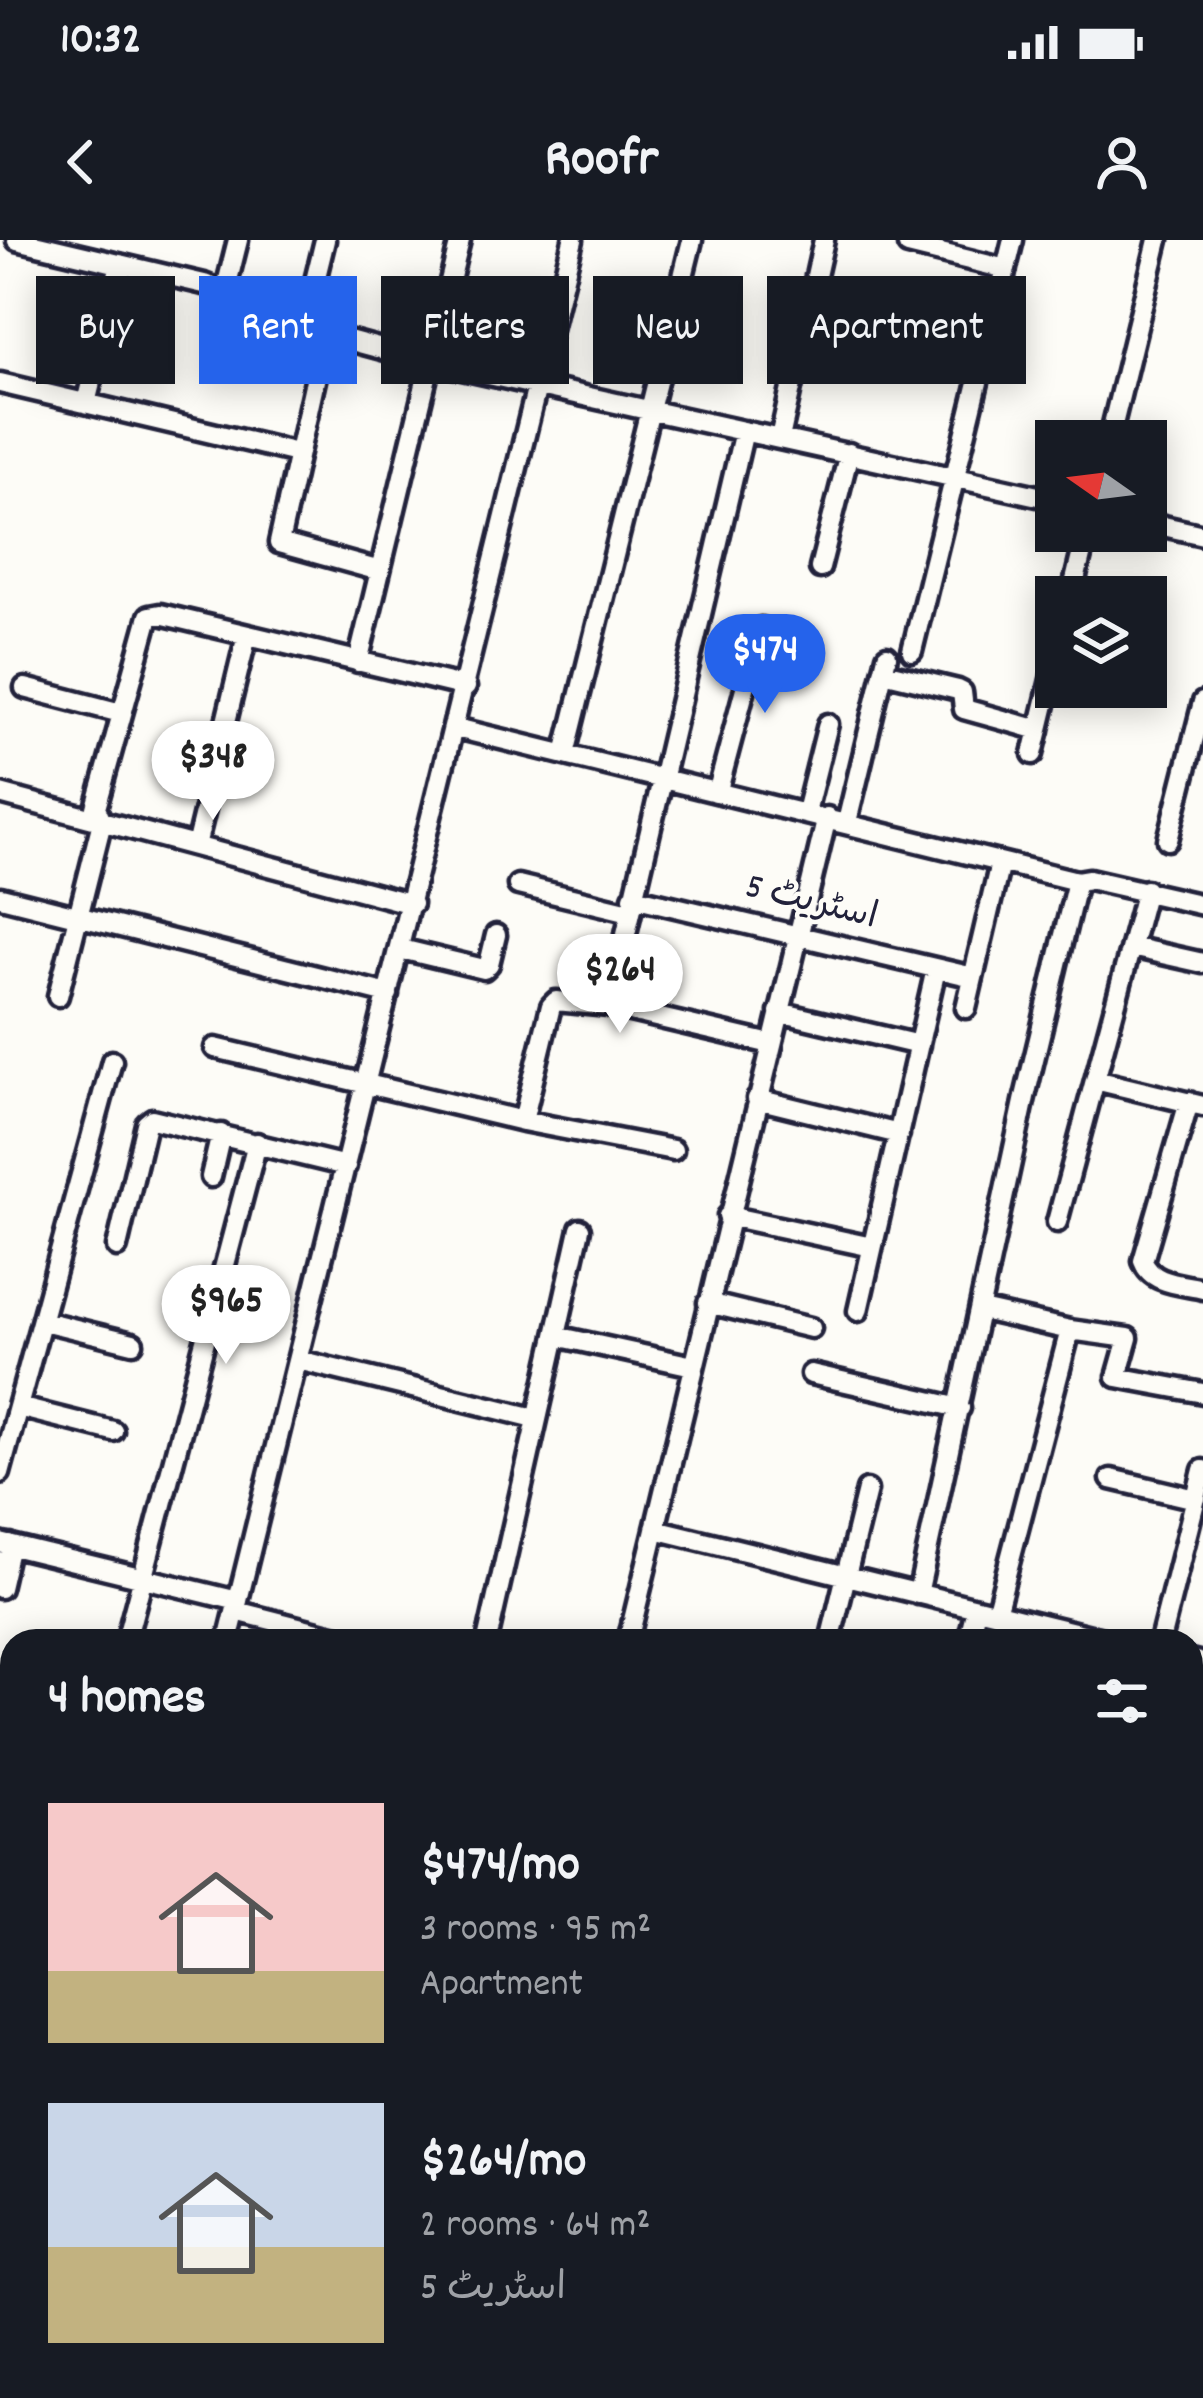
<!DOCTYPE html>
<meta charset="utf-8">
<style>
:root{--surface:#171b24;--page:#20242c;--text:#f1f3f6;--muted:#9ea1a6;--accent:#2563eb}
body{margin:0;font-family:Dekko,"Playpen Sans Arabic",sans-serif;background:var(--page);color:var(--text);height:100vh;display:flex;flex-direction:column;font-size:45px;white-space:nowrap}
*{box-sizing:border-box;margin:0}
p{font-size:39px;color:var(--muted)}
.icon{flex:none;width:66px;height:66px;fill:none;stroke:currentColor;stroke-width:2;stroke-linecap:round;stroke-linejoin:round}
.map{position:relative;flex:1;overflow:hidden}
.sheet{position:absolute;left:0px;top:1389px;width:1203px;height:771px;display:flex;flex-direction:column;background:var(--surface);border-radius:36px 36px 0 0;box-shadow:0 6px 30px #0003}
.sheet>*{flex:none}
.top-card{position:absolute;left:36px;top:36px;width:1131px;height:108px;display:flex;gap:24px}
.needle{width:78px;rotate:284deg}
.buttons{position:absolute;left:1035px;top:180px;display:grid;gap:24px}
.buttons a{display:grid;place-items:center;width:132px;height:132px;border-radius:0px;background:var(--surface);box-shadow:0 6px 30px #0003;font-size:60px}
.price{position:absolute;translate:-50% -102px;padding:0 27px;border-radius:42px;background:#fff;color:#222;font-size:39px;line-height:78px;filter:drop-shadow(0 3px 6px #0008)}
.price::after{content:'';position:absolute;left:50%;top:72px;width:36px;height:27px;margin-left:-18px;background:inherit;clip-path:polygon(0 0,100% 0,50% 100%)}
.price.selected{background:var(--accent);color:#fff}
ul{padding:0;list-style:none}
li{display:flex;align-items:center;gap:36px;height:300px;padding:0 48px}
li span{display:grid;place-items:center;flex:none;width:336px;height:240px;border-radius:0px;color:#555}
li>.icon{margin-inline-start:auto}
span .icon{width:144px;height:144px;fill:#fffc;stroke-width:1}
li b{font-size:51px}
h2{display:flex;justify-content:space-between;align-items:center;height:144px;padding:0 48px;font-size:51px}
.pill{padding:0 42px;border-radius:0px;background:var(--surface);box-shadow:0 6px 30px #0003;font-size:42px;line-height:108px}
.pill.selected{background:var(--accent);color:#fff}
.status{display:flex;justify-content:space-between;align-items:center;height:84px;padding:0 60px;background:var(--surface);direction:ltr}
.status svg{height:33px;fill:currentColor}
header{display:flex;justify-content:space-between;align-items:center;height:156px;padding:0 48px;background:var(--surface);font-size:54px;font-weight:700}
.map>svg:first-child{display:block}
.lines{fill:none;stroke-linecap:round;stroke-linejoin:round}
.street-casing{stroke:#22223b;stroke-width:27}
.street{stroke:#fdfcf7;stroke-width:18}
.labels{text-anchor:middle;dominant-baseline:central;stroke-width:9;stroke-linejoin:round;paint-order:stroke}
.street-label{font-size:36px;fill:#22223b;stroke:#fdfcf7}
</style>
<div class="status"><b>10:32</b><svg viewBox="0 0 49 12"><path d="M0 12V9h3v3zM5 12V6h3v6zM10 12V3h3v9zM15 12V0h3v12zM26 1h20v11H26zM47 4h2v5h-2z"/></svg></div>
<header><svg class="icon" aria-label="back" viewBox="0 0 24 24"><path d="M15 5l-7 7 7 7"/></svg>Roofr<svg class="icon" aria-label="person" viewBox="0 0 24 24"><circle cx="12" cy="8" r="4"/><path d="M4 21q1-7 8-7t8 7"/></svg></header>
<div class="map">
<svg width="1203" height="2158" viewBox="0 0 1203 2158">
<rect width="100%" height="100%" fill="#fdfcf7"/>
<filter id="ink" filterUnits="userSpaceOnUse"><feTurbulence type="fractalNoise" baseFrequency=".00833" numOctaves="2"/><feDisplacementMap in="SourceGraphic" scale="24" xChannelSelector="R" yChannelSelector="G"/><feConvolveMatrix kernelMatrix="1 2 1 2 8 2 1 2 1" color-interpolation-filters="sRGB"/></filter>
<g filter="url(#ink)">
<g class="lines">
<g class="street-casing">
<path id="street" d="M17 0 204 44 225 52 259 76 430 122 1056 260
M908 5 1006 29
M225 52 238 0
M303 90 325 0
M325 95 279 303 380 331
M901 100 983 119
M0 143 297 213
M86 163 120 24
M780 198 824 0
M1109 201 1158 0
M1146 282 1203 295
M820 328 849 213
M1071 357 1087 291
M912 411 1013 0
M358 422 460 0
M883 432 958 450 962 452 964 469 1039 490
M25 448 121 473
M456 488 1077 641 1089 639 1203 665
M565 514 692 0
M1033 514 1056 419
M718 550 761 388
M0 554 412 664
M806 572 828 484
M847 582 887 416
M1168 600 1203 462
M196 606 247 395
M518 645 630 672
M1 657 388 754
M633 657 973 737
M1131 707 1203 723
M401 709 484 729 489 724 496 695
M58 756 102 582 96 568 149 376 160 374 466 447
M609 766 744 191
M966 768 1000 623
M779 772 919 805
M215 808 523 881 673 910
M1095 840 1203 866
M757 859 899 894
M1189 862 1143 1021C1151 1044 1181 1044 1203 1049
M523 881 551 766 556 761 609 766 771 804
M211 937 221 894
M728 976 872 1007
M1057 982 1146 650
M117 1007 146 884 152 879 346 926
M708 1063 811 1088
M981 1070 1070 1090 1128 1098 1117 1137 1203 1153
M858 1071 936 729
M43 1081 133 1103
M556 1096 693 1126
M298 1120 535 1178
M811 1134 960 1168
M18 1167 113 1191
M0 1233 112 821
M1111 1239 1196 1259
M655 1289 1111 1401
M0 1303 238 1361
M0 1348 10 1305
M918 1354 1025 857 1077 641
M236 1371 353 1401
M996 1373 1070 1090
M126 1401 257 903
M228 1401 573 0
M487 1401 580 989
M628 1401 827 577
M830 1401 867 1250
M968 1401 976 1369
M1160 1401 1203 1230
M1191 1420 1203 1423
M0 1534 12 1537
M1191 1619 1203 1622
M1191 1728 1203 1731
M1191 1843 1203 1846
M0 1855 12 1858
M0 2056 12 2059
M1191 2146 1203 2149
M197 2148 238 2158
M483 2148 526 2158
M23 2158 27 2148
M434 2158 436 2148
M590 2158 592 2148
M738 2158 740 2148
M892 2158 894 2148
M1047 2158 1050 2148"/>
</g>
<use href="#street" class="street"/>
</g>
</g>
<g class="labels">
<g class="street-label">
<text transform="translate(811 664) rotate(14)">اسٹریٹ 5</text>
</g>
</g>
</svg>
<div class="buttons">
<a><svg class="needle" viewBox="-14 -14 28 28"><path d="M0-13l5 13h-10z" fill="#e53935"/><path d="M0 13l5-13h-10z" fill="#9ea1a6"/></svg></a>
<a><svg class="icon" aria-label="layers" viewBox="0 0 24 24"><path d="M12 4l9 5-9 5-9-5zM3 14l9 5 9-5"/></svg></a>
</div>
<b class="price selected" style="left:765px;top:476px">$474</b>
<b class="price" style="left:213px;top:583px">$348</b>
<b class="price" style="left:620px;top:796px">$264</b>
<b class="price" style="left:226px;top:1127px">$965</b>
<div class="top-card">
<a class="pill">Buy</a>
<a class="pill selected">Rent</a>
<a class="pill">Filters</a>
<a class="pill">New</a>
<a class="pill">Apartment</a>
</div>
<section class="sheet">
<h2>4 homes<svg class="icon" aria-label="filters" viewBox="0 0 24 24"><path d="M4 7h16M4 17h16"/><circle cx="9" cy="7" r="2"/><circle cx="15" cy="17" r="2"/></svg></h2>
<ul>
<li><span style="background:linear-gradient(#f6c9c9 70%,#c2b280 0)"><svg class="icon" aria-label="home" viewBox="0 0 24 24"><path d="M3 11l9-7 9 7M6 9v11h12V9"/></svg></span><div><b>$474/mo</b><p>3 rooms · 95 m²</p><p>Apartment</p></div></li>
<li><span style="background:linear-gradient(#c9d6e8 60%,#c2b280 0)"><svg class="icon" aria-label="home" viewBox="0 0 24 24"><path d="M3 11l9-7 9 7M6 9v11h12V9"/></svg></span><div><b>$264/mo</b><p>2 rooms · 64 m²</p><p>اسٹریٹ 5</p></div></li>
</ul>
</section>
</div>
